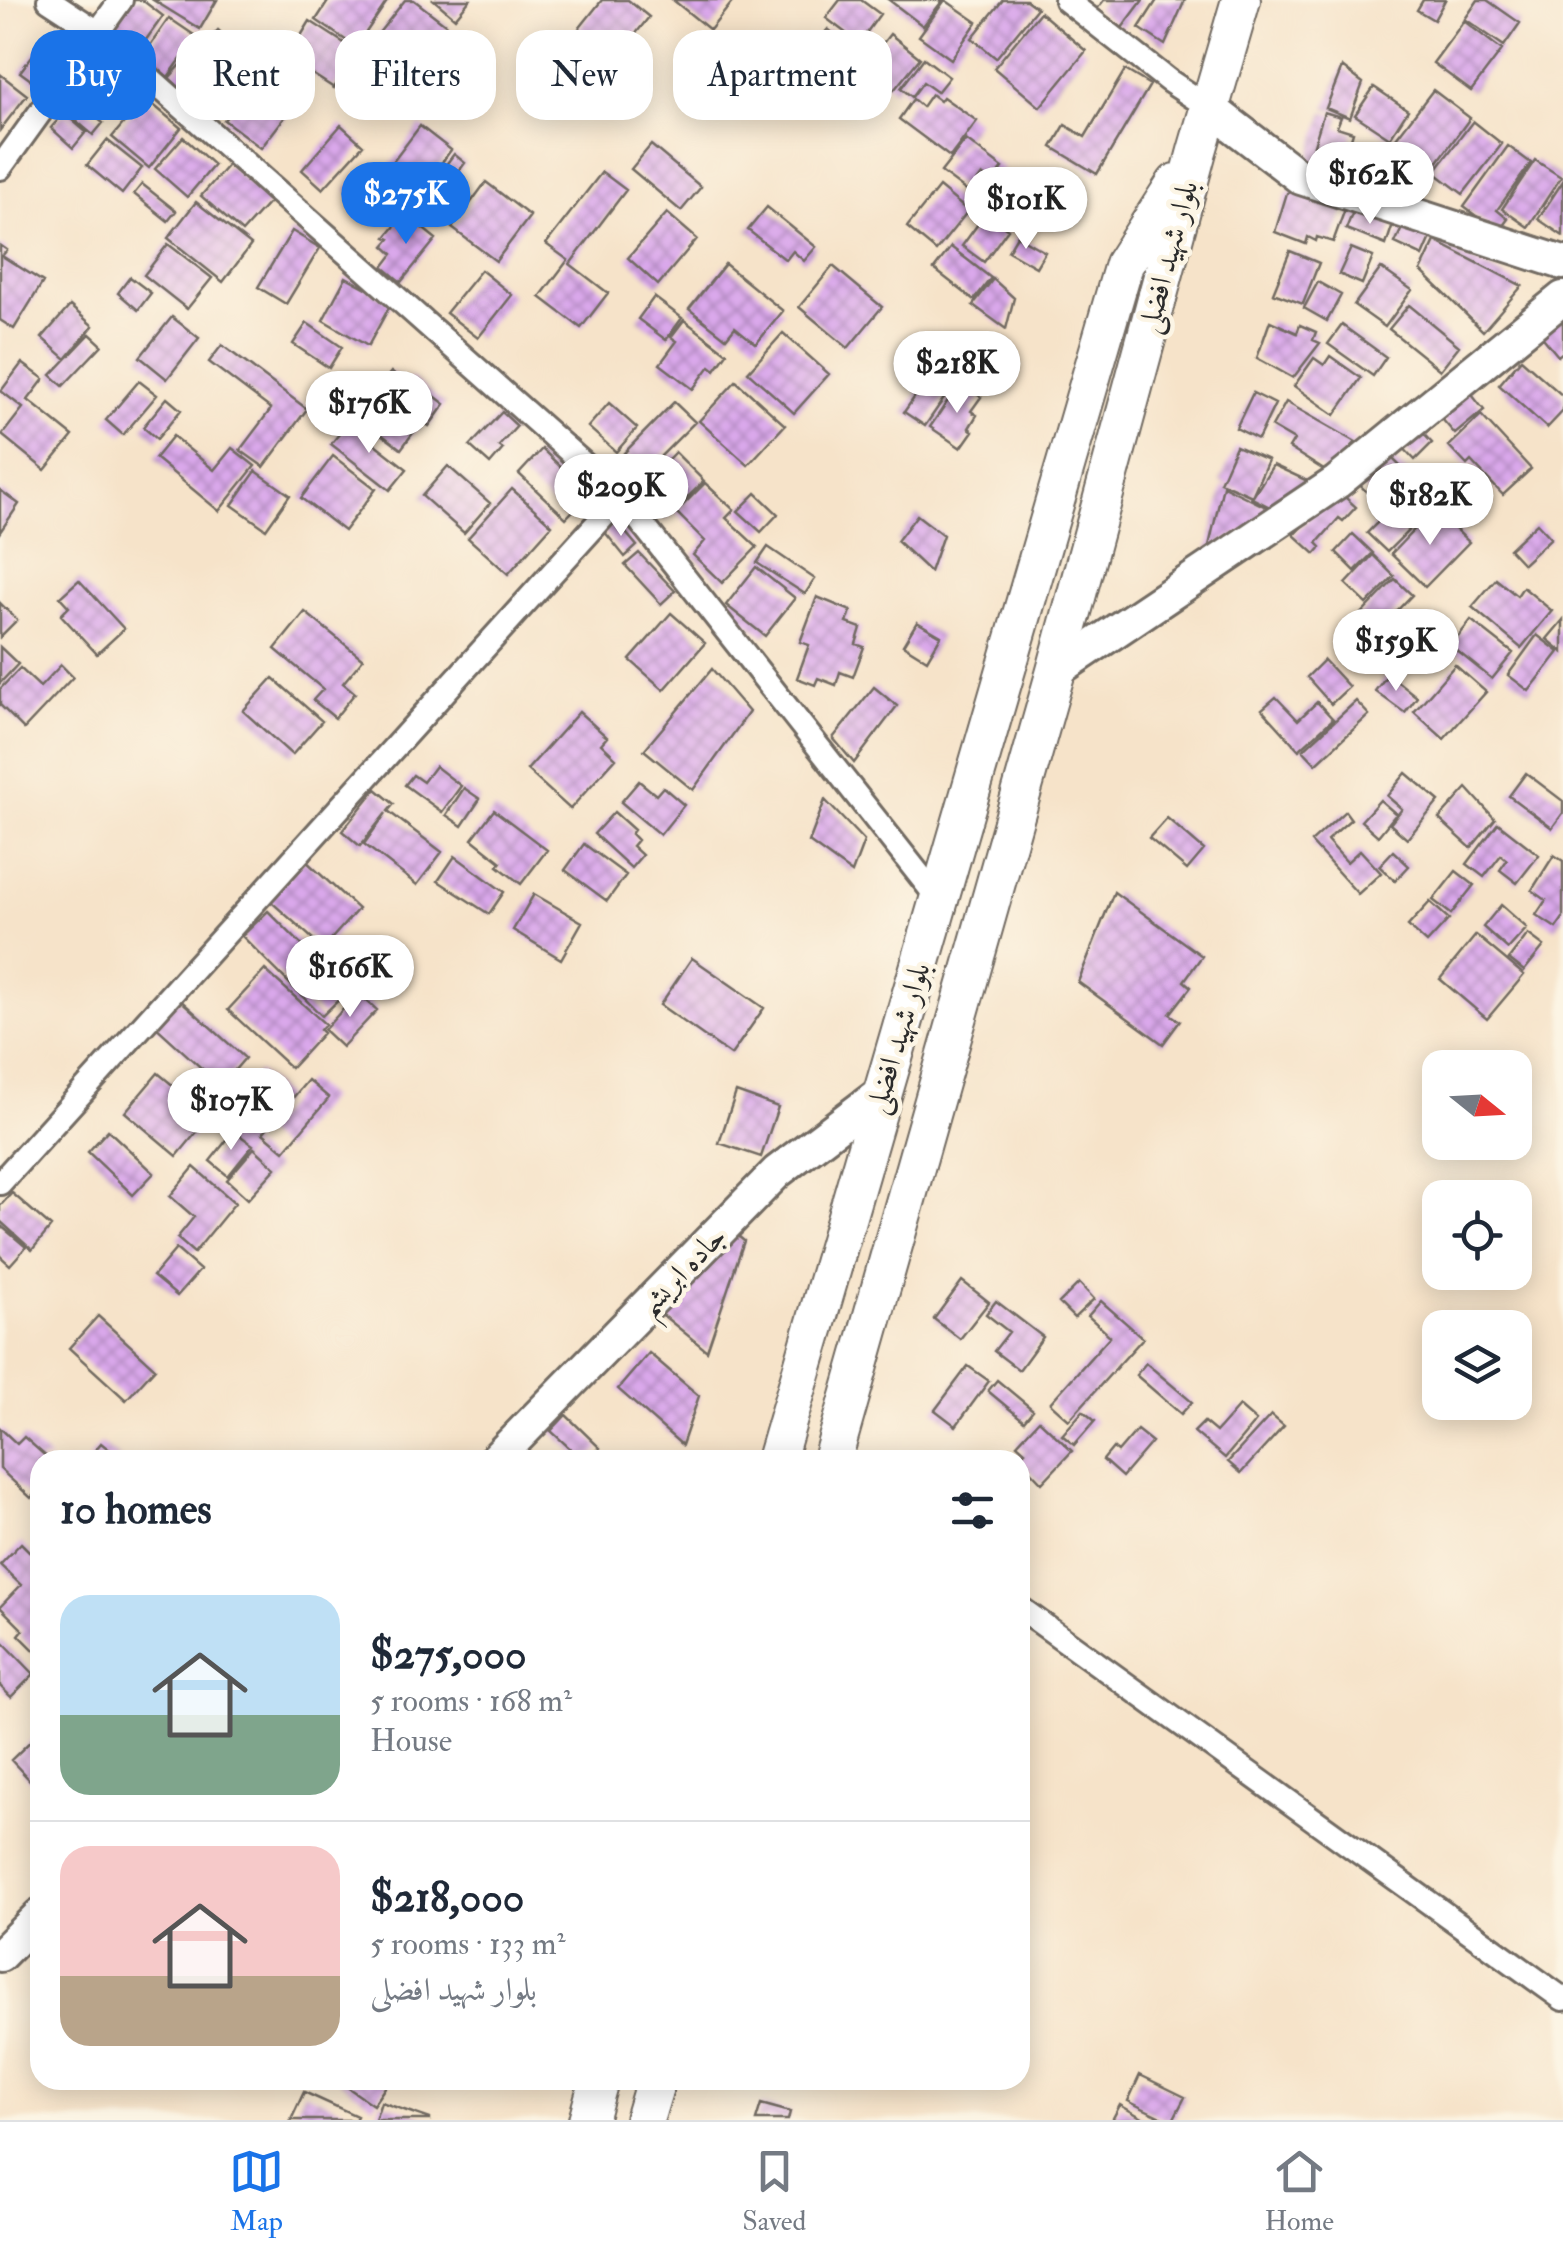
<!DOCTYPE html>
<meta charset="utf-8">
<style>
:root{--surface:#fff;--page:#f2f2f3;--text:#1f2937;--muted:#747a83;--line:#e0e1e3;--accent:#1a73e8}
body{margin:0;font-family:"IM FELL Double Pica",Amiri,serif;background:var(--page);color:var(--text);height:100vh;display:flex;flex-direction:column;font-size:38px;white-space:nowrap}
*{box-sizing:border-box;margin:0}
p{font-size:32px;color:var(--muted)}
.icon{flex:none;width:55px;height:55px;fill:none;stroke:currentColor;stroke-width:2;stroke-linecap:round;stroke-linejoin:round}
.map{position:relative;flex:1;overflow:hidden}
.drawer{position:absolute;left:30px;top:1450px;width:1000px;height:640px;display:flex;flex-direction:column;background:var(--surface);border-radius:30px;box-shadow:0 5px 25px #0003}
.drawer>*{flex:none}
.banner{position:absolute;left:30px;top:30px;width:1000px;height:90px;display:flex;gap:20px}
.needle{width:65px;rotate:108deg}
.controls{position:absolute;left:1422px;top:1050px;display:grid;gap:20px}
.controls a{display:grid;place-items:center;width:110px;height:110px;border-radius:20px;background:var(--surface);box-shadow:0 5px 25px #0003;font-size:50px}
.price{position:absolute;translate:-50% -85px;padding:0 22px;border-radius:35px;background:#fff;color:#222;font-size:32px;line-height:65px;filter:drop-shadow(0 2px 5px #0008)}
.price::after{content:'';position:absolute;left:50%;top:60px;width:30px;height:22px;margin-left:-15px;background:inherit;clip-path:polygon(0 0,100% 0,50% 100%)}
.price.current{background:var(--accent);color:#fff}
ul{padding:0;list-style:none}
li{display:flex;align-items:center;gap:30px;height:250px;padding:0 30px}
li+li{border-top:2px solid var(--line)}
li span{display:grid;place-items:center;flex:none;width:280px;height:200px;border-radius:30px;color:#555}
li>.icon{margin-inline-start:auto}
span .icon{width:120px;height:120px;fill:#fffc;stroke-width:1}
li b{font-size:42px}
h2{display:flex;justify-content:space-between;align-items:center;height:120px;padding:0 30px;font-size:42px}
.chip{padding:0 35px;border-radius:30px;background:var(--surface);box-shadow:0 5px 25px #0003;font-size:35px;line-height:90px}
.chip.current{background:var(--accent);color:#fff}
.tabs{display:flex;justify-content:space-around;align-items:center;height:140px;border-top:2px solid var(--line);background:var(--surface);font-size:28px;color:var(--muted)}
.tabs a{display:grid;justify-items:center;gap:5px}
.tabs .current{color:var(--accent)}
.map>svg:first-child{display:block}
.building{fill:url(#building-cross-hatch)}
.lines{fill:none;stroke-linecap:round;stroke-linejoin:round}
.street-casing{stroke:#726b62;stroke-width:28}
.secondary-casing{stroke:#726b62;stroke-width:38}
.primary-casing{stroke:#726b62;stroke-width:42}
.street{stroke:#fff;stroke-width:22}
.secondary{stroke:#fff;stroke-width:32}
.primary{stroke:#fff;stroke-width:38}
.labels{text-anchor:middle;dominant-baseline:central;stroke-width:9;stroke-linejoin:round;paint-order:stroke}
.street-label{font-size:30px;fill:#2b2b2b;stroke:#fcf5e5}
</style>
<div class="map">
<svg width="1563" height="2120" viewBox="0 0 1563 2120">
<defs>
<pattern id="building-cross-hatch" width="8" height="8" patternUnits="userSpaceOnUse" patternTransform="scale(2.5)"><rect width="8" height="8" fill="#daa8eb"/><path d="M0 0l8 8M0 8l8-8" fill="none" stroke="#b189bf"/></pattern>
</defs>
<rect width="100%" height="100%" fill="#fcf5e5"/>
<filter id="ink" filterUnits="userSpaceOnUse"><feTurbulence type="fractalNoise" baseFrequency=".01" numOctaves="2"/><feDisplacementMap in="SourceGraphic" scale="20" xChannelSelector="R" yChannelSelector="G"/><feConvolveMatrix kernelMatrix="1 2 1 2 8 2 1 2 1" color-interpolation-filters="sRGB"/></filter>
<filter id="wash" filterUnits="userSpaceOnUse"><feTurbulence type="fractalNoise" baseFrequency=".0048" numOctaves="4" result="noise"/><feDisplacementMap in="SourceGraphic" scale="40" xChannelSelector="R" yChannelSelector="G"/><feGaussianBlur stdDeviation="2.25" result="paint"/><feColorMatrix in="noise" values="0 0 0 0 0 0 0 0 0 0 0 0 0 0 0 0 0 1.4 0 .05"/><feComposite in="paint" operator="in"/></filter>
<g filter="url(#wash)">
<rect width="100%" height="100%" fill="#f6e3c9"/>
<g id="blocks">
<path class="building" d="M131 0H142L163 16 138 51 109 30Z
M153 0H217L200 29Z
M329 0H388L356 47 316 20Z
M405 0H414L449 27 419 67 378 34Z
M434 0H470L455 18Z
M602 0H628L649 17 599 80 562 50Z
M673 0H734L710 30Z
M840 0H861L880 14 859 43 826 18Z
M889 0H943L923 26Z
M945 0 977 22 951 59 919 36Z
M1003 0H1026L1037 8 996 58 972 38Z
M1104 0H1143L1122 28 1097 9Z
M1157 0H1185L1165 45 1139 28Z
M1423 0H1445L1434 20 1417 10Z
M1478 0H1487L1520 23 1504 46 1465 19Z
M1040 12 1086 51 1040 107 994 68Z
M169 18 197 37 168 77 142 57Z
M310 21 358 52 334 88 309 72 300 86 289 79 310 47 299 39Z
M1464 21 1502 50 1471 91 1433 63Z
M828 29 853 51 836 70 811 49Z
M218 30 242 53 229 67 205 44Z
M50 32 68 47 39 86 20 72Z
M890 34 920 58 894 90 865 66Z
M265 39 292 63 260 101 233 78Z
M100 48 114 60 78 102 103 123 93 135 55 103Z
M192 53 201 61 189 74 207 89 215 81 231 95 211 117 169 78Z
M924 58 949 77 937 92 923 82 912 97 901 88Z
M1342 67 1363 83 1350 118 1326 108Z
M1125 70 1150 85 1097 174 1052 147 1065 125 1085 137Z
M0 74 27 95 0 130Z
M280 85 298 100 261 148 224 120 245 93 263 107Z
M1374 87 1408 110 1390 138 1355 115Z
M1433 90 1470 118 1431 171 1393 142Z
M931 94 940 101 943 97 977 121 950 157 899 119 913 99 922 107Z
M145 98 181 128 149 168 112 137Z
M1324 112 1341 117 1337 127 1353 132 1341 171 1309 161Z
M64 113 86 132 73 148 51 128Z
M1473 121 1502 144 1463 194 1434 172Z
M341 125 363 145 323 189 302 170Z
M420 126 451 150 415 199 383 175Z
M183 137 214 165 187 197 155 169Z
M107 140 142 168 122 194 87 165Z
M966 140 1003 168 992 183 982 175 969 193 941 172Z
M651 145 701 187 681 211 631 169Z
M1508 146 1531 163 1497 210 1508 219 1498 232 1464 207Z
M454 154 465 163 425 217 413 208Z
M1535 160 1561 177 1528 227 1502 209Z
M228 165 269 202 242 232 201 196Z
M602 172 626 190 570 264 608 293 581 328 540 297 568 260 546 244Z
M358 174 400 206 387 222 346 190Z
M1563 181V236L1538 219Z
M486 182 530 216 496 261 452 228Z
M142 184 176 211 168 221 134 194Z
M939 187 968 211 936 251 907 227Z
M1310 187 1348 201 1333 242 1317 237 1316 241 1308 237 1306 244 1275 232 1287 193Z
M196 202 251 245 223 282 168 238Z
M767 207 816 247 804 261 793 251 786 260 748 230Z
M1354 209 1393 224 1386 245 1346 229Z
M667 213 697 239 658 285 628 258Z
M986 213 1008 229 984 262 962 246Z
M405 214 436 239 401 282 383 267 393 254 384 246 390 239 386 237Z
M1406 220 1433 233 1423 256 1395 243Z
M292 231 320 248 286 304 258 287Z
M1017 236 1045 252 1036 267 1008 251Z
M1435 241 1522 286 1483 331 1421 271Z
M168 244 212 278 187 309 144 275Z
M0 245 7 250 2 256 43 282 14 329 0 320Z
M951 247 991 278 974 300 934 269Z
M1351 248 1373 257 1362 284 1339 274Z
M1290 251 1319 263 1303 304 1273 293Z
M725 264 783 311 756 344 735 327 726 338 689 309Z
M833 266 882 307 848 348 799 307Z
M1381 268 1412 290 1385 327 1354 305Z
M481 270 512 295 478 338 446 313Z
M130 277 151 293 138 310 118 293Z
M346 277 392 302 368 346 323 320Z
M993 279 1014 298 1006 329 973 305Z
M1318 282 1341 295 1327 321 1304 308Z
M654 297 682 318 666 340 638 319Z
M1409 305 1459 346 1440 370 1389 329Z
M1563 305V352L1558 356 1535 328Z
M70 306 93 326 66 359 42 338Z
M172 317 199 338 167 379 140 357Z
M684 320 727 353 715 370 710 366 693 389 660 364 677 341 671 337Z
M1270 321 1297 333 1300 325 1316 332 1313 340 1320 343 1293 378 1257 358Z
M307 323 342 347 329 368 293 344Z
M1342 325 1386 357 1373 376 1328 344Z
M783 333 829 374 794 413 748 372Z
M90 334 102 345 63 386 51 375Z
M222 345 307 409 264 467 240 450 271 409 209 362Z
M1330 356 1361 378 1335 415 1294 386 1314 358 1324 365Z
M1521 359 1563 396V411L1547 428 1499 385Z
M22 363 44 379 28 400 73 436 45 470 2 435 23 408 1 391Z
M936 367 956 381 925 426 904 412Z
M391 372 406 384 411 378 445 404 429 426 422 421 401 449 357 416Z
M139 381 157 395 123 435 106 420Z
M736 381 785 425 748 465 699 421Z
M960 383 981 397 971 411 977 415 969 428 973 431 961 448 930 427Z
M1465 386 1484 410 1455 434 1435 411Z
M1253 393 1275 404 1258 439 1236 428Z
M167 398 181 410 157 439 143 427Z
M674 402 695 422 644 473 624 453Z
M1286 402 1356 442 1327 472 1289 448 1294 440 1272 427Z
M609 403 637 428 616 452 588 427Z
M502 412 517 426 499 446 503 449 490 464 470 446Z
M1481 415 1531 469 1503 495 1471 461 1467 465 1449 446Z
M348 423 407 469 390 490 331 444Z
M1415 425 1432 443 1415 460 1398 442Z
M173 436 214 470 232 448 255 466 219 511 155 458Z
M1236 446 1268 460 1252 496 1220 482Z
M542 449 589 494 566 518 519 474Z
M1384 450 1411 477 1381 507 1355 480Z
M675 452 704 481 665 520 637 491Z
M333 456 376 489 344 531 301 498Z
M1273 465 1312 483 1284 514 1252 498Z
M448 466 490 503 464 533 422 496Z
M256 471 290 495 266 529 232 505Z
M705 483 734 510 726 518 757 547 722 583 693 555 705 541 676 512Z
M1223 486 1278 513 1208 550Z
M512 489 552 525 508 574 468 538Z
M1336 489 1356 507 1343 521 1339 518 1317 543 1321 547 1315 554 1294 535Z
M0 490 19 504 0 532Z
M756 493 778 514 761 532 738 511Z
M1415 494 1430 509 1387 552 1367 533 1383 517 1378 512 1394 496 1403 506Z
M1434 509 1469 542 1425 587 1391 554Z
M917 515 943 535 930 572 897 541Z
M616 521 637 546 625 557 604 531Z
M1537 523 1551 538 1523 564 1509 549Z
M1353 534 1373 553 1355 571 1336 552Z
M768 547 815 579 805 594 757 563Z
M639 553 675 591 661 604 625 565Z
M1373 555 1394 576 1367 604 1346 584Z
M756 567 795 598 765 636 726 605Z
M1395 579 1412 595 1365 644 1349 627Z
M1496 579 1517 596 1523 587 1552 611 1521 648 1472 607Z
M79 580 124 629 97 654 61 615 69 607 60 597Z
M817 597 851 611 847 623 861 628 856 644 864 647 853 677 840 672 836 685 818 678 815 685 797 678 809 645 800 642Z
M0 603 17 620 0 637Z
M305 612 363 659 343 683 355 693 335 718 313 700 323 689 275 649Z
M671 613 705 643 664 690 630 660Z
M1471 620 1513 653 1492 679 1451 646Z
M1563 620V652L1547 639Z
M917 622 941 636 927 660 903 645Z
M1537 635 1559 652 1529 691 1508 675Z
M0 647 18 664 0 683Z
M1324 660 1349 687 1331 704 1307 677Z
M61 665 73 677 24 729 0 705V689L20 668 40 687Z
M1455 665 1486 692 1444 739 1414 712Z
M712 669 749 712 693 790 644 750Z
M1388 674 1417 697 1405 713 1375 691Z
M273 678 322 721 292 755 243 711Z
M874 687 897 706 854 763 833 738Z
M1276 697 1298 720 1317 702 1333 719 1299 750 1262 709Z
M1356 701 1369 715 1316 764 1303 750Z
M579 712 607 737 601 744 616 758 570 809 527 770Z
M435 766 461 786 442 812 405 785 413 775 423 782Z
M1406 773 1439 801 1407 839 1390 824 1402 809 1387 796Z
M1526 773 1563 801V813L1552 828 1509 796Z
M639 781 656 795 663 787 684 805 660 835 621 802Z
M464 788 480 799 462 826 446 815Z
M1467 788 1495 819 1471 848 1439 819Z
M376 789 394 804 388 811 442 852 417 885 364 844 386 813 360 846 342 831Z
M825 800 864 841 852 873 809 842Z
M1380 800 1396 814 1378 836 1361 821Z
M494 810 547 850 521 884 498 866 501 862 472 839Z
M1345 811 1351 819 1327 840 1347 862 1360 850 1381 873 1358 894 1311 842Z
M614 812 634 830 631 834 637 840 632 846 642 855 631 868 594 834Z
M1167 818 1204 850 1187 870 1149 838Z
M1498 823 1539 855 1517 883 1500 870 1507 860 1501 855 1484 877 1467 864Z
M584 844 626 875 607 901 565 870Z
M1393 851 1409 866 1395 881 1379 866Z
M1554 855 1563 861V918L1556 928 1536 915 1546 900 1532 890Z
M455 856 504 892 489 914 438 881Z
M304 859 358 909 323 948 268 899Z
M1456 871 1474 885 1451 914 1433 900Z
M1114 892 1202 956 1184 981 1191 987 1170 1014 1180 1021 1163 1044 1078 982Z
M534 894 582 922 561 959 513 930Z
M1430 902 1449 919 1427 943 1408 926Z
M1501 905 1527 928 1508 949 1483 927Z
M268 911 348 991 322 1016 242 936Z
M1528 934 1544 946 1524 971 1509 959Z
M1476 935 1524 975 1487 1019 1440 979Z
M692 958 764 1008 731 1055 660 1005Z
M265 970 325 1024 320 1030 323 1033 291 1068 228 1010Z
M358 993 377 1010 342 1047 324 1030Z
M178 998 245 1058 221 1086 154 1025Z
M258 1072 285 1097 256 1129 229 1104Z
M158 1073 210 1116 177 1156 125 1112Z
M308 1080 329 1098 284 1151 263 1133Z
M736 1092 778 1107 761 1157 719 1143Z
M108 1130 154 1173 133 1195 88 1152Z
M234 1131 253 1145 228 1176 210 1161Z
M254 1148 276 1168 248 1199 227 1180Z
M194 1167 235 1203 194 1253 177 1238 194 1217 170 1196Z
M12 1193 51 1227 32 1250 0 1221V1206Z
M0 1225 26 1247 10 1265 0 1256Z
M732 1231 744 1241 707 1351 659 1312Z
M176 1249 200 1270 177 1296 153 1276Z
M962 1281 989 1302 960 1339 934 1319Z
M1079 1283 1094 1299 1074 1318 1059 1303Z
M996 1301 1043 1337 1019 1370 994 1351 1009 1332 986 1314Z
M1101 1301 1143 1338 1069 1420 1050 1403 1110 1336 1088 1316Z
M98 1316 155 1368 126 1400 69 1348Z
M649 1353 699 1396 682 1445 618 1389Z
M1146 1363 1192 1402 1181 1414 1136 1375Z
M968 1366 989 1381 956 1426 935 1410Z
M997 1380 1033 1410 1024 1421 988 1391Z
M1239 1406 1256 1421 1225 1458 1194 1432 1204 1422 1216 1432Z
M1083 1411 1095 1421 1074 1445 1062 1435Z
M566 1415 600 1448 588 1460H568L575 1453 551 1431Z
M1271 1415 1284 1426 1241 1473 1228 1462Z
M1039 1420 1072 1451 1042 1483 1020 1460H1016L1025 1451 1017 1444Z
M0 1428 17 1444 24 1437 50 1460H40V1488L31 1498 0 1469Z
M1137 1430 1152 1442 1122 1477 1103 1460 1113 1448 1118 1452Z
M101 1443 122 1460H87Z
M21 1543 40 1562V1652L38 1654 19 1635 23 1630 0 1607 21 1585 0 1565Z
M0 1639 34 1674 11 1697 0 1686Z
M40 1732V1791L11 1760Z
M1140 2075 1185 2097 1173 2120H1167L1128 2101Z
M337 2080H390L373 2105Z
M304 2092 357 2116 355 2120H291Z
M381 2102 430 2119V2120H375Z
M761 2104 790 2112 788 2120H756Z
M1120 2105 1146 2120H1112Z"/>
</g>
</g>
<g filter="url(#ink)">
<use href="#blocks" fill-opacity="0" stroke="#726b62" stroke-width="2.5"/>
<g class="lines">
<g class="street-casing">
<path id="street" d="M49 0 98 32 621 497 940 901
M1066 0 1169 81 1210 108
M0 168 121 0
M0 1183 621 497
M1020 1608 1563 1999"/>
</g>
<g class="secondary-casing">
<path id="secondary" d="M1210 108 1301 178 1563 263
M1056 671 1337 482 1563 298
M495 1460 777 1172 880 1094
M0 1955 40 1915"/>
</g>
<g class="primary-casing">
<path id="primary" d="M776 1460C890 1061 1008 663 1124 264L1176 183
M832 1460 1056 671 1197 151 1241 0
M588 2120 599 2080
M644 2120 656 2080"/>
</g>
<use href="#street" class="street"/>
<use href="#secondary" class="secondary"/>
<use href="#primary" class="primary"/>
</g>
</g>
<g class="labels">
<g class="street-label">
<text transform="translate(1168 257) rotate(-75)">بلوار شهید افضلی</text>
<text transform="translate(898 1038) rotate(-73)">بلوار شهید افضلی</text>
<text transform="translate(682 1271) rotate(-46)">جاده ابریشم</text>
</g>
</g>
</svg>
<div class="controls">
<a><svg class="needle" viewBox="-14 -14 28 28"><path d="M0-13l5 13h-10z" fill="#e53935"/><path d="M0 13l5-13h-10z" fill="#747a83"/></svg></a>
<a><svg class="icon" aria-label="locate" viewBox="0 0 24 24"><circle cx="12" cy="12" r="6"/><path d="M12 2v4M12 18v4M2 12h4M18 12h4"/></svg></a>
<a><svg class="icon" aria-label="layers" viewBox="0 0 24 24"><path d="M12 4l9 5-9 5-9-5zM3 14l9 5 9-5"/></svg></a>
</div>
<b class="price" style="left:1370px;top:227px">$162K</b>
<b class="price current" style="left:406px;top:247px">$275K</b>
<b class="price" style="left:1026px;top:252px">$101K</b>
<b class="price" style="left:957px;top:416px">$218K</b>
<b class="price" style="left:369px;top:456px">$176K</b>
<b class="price" style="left:621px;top:539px">$209K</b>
<b class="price" style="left:1430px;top:548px">$182K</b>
<b class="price" style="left:1396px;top:694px">$159K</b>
<b class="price" style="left:350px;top:1020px">$166K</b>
<b class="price" style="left:231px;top:1153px">$107K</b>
<div class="banner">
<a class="chip current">Buy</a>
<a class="chip">Rent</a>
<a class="chip">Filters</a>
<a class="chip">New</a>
<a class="chip">Apartment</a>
</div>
<section class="drawer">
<h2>10 homes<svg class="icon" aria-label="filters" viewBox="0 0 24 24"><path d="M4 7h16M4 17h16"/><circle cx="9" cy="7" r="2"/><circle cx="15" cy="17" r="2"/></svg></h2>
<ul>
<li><span style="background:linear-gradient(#bfe0f5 60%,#7fa58c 0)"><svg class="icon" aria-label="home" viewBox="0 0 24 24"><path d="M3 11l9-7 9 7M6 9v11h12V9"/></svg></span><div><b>$275,000</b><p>5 rooms · 168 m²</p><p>House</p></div></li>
<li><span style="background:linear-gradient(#f6c9c9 65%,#b9a48a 0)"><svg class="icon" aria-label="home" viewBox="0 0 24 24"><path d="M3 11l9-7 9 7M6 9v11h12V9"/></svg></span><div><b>$218,000</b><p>5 rooms · 133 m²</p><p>بلوار شهید افضلی</p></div></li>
</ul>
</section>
</div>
<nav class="tabs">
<a class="current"><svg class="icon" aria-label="map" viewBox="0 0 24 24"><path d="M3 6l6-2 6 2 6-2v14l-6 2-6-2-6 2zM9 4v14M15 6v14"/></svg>Map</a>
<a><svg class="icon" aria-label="saved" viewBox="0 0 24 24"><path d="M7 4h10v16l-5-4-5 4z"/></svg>Saved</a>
<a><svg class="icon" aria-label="home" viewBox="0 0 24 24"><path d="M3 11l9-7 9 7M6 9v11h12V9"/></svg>Home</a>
</nav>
